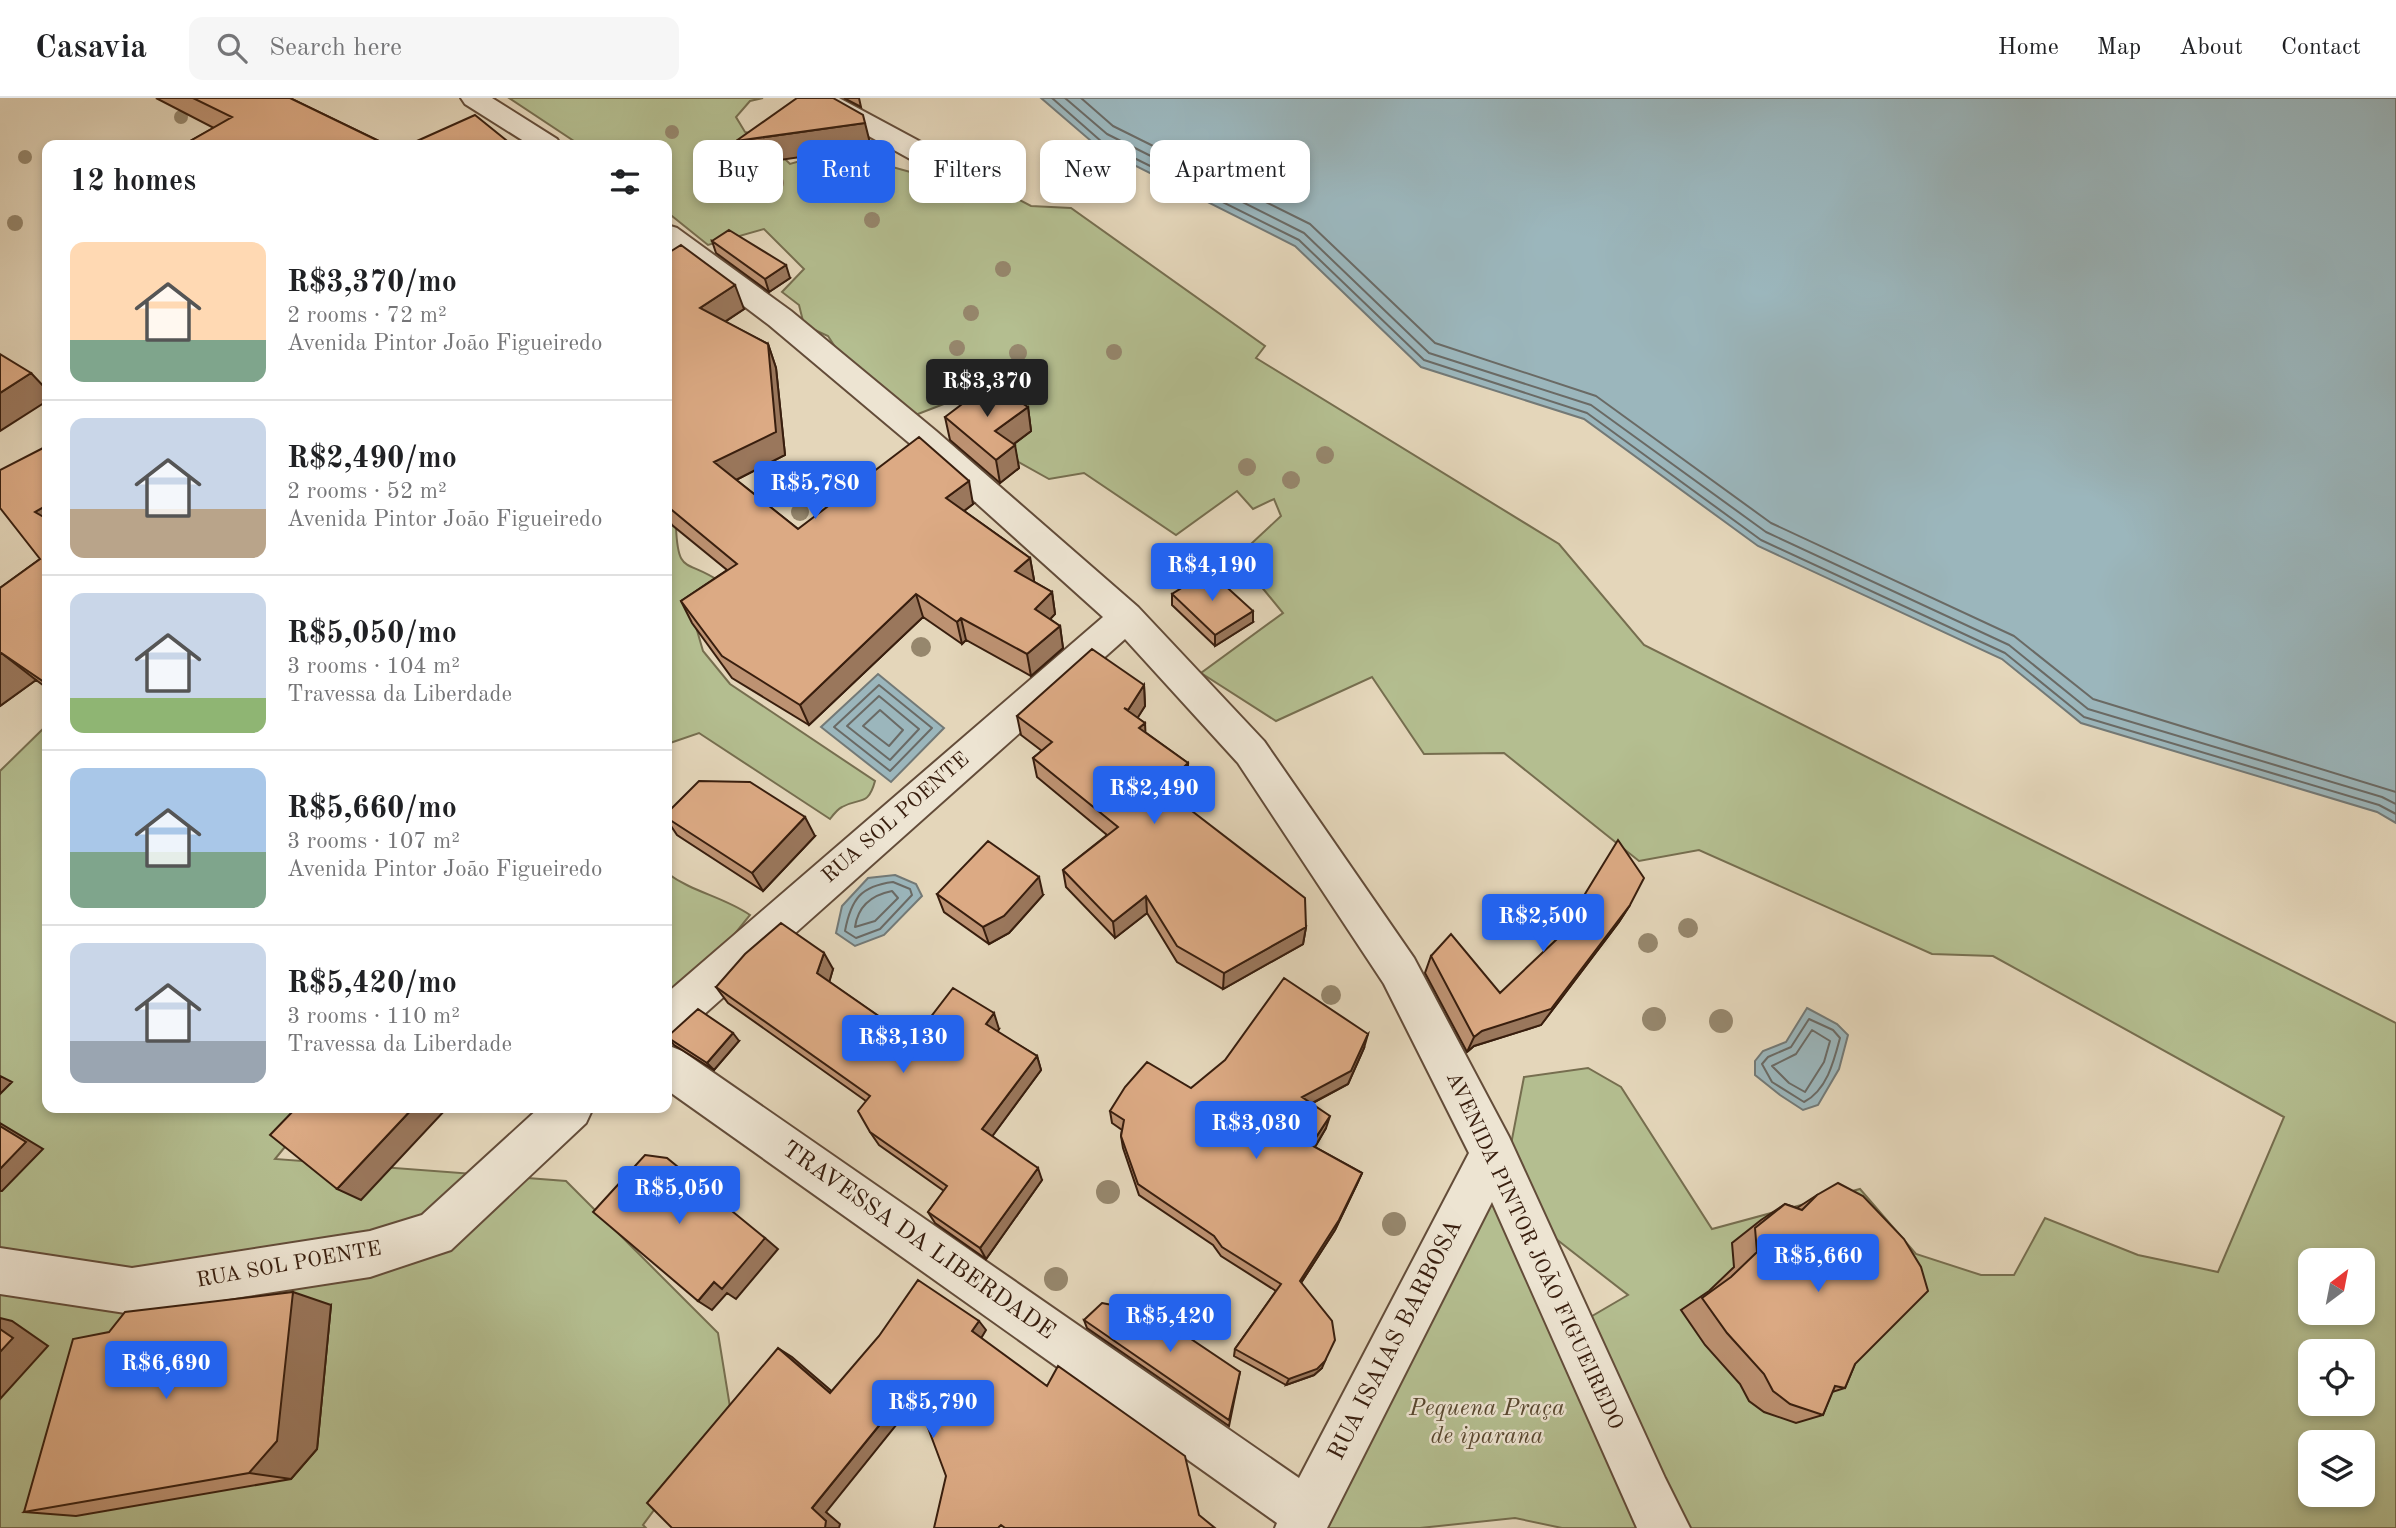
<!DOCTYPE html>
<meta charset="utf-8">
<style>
:root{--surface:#fff;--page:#f6f6f6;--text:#202124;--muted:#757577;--line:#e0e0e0;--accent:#2563eb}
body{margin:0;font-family:"Old Standard TT",serif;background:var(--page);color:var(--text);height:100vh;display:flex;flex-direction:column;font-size:26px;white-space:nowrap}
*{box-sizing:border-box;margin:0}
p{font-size:23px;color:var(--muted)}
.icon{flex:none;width:38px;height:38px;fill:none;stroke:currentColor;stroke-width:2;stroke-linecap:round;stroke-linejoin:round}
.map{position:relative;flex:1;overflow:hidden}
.drawer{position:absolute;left:42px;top:42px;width:630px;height:973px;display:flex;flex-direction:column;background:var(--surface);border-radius:14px;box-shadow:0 4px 10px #0003}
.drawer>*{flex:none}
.banner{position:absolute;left:693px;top:42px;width:665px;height:63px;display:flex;gap:14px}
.needle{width:46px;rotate:32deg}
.fabs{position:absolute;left:2298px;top:1150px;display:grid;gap:14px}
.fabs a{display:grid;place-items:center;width:77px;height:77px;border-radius:14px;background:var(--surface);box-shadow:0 4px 10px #0003;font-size:35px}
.price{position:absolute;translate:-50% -60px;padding:0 16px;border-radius:7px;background:var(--accent);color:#fff;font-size:23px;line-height:46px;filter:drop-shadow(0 2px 4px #0008)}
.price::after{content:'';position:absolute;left:50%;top:42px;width:21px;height:16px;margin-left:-10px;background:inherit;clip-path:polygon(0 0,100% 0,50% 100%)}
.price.on{background:#222;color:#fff}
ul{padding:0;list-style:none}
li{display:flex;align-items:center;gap:21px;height:175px;padding:0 28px}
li+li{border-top:2px solid var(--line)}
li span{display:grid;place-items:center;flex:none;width:196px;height:140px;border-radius:14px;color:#555}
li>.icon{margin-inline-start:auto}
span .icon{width:84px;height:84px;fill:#fffc;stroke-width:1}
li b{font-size:30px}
h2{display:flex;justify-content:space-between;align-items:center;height:84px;padding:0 28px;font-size:30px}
.tag{padding:0 24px;border-radius:14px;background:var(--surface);box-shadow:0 4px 10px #0003;font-size:24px;line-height:63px}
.tag.on{background:var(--accent);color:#fff}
header{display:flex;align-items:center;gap:42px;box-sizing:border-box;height:98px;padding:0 35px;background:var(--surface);border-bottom:2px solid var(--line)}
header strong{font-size:33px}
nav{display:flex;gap:38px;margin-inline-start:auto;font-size:24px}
.search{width:490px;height:63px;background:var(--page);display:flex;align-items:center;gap:18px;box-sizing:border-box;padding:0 24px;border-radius:14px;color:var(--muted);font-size:26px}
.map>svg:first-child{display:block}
.green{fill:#b4be90;stroke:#766e4f;stroke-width:2;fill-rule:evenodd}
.water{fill:#9bb6bc;stroke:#737976;stroke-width:2}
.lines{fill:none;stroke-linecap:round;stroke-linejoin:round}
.shore{stroke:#6a6a65;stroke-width:2}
.minor-casing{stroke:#634c39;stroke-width:4}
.minor{fill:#ede4d2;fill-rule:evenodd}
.tree{fill:#96876d}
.wall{fill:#bd9272;stroke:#381e0e;stroke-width:2}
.shaded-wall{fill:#9a775c;stroke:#381e0e;stroke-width:2}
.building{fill:#dcaa84;stroke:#381e0e;stroke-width:2}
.labels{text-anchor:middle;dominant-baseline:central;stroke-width:5;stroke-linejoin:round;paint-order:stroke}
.street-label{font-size:21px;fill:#381e0e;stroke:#ede4d2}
.near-street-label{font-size:24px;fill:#381e0e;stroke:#ede4d2}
.near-park-label{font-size:24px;font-style:italic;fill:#57462e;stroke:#ede4d2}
</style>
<header>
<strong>Casavia</strong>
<div class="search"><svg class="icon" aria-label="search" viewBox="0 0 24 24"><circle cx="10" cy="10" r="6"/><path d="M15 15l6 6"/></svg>Search here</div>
<nav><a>Home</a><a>Map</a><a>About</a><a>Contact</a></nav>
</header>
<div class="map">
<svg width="2396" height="1430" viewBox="0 0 2396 1430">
<rect width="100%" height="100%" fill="#e4d6ba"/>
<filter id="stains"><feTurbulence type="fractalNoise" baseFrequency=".00286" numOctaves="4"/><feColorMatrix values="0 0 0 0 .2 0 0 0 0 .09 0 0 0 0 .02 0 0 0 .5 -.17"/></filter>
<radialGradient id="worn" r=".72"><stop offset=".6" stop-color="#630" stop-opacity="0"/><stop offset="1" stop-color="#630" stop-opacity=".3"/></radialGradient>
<path class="green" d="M509 0H763L750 3 736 19 745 34 761 38 790 66 814 59 857 67 864 61 921 77 985 84 1031 108 1071 110 1265 248 1256 260 1559 446 1644 547 2396 925V1430H1562L1515 1420 1420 1430H1323L1491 1100 1556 1239 1628 1197 1501 1098 1524 979 1588 970 1621 989 1712 1131 1860 1091 1916 1156 1981 1177H2014L2045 1120 2138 1157 2218 1174 2284 1019 1993 858 1932 856 1699 752 1639 763 1504 655 1424 656 1372 579 1276 623 1201 575 1283 515 1237 459 1281 418 1274 401 1253 411 1237 393 1176 437 1084 375 1049 381 1006 357 985 290 905 321 852 275 828 238 804 227 799 207 782 194 804 171 764 131 708 147 667 114V47H580ZM2310 1162H2362V1214H2310ZM2310 1253H2362V1306H2310ZM2310 1344H2362V1396H2310Z
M667 419 676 429C678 477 686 461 719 483L692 515 703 553 730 586 875 683C868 709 860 699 842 709 838 711 833 717 830 721L699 635 667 646Z
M47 627V1010H317L275 1061 566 1083 718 1235 730 1309 643 1427 646 1430H0V673Z
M667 775C692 794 724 799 750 817L725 848 667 907Z"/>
<path class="water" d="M1041 0H2396V725L2377 714 2081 625 2002 561 1758 448 1584 321 1421 269 1295 148 1098 49Z
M878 576 944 630 891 684 821 629Z
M895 777 916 786 922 798 884 837 855 848 836 835 842 808 868 780Z
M1807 910 1837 926 1848 937 1839 971 1818 1007 1803 1012 1780 997 1755 977V963L1763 953 1786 944Z"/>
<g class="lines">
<path class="shore" d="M1052 0 1102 44 1299 142 1424 262 1587 315 1761 442 2005 555 2084 619 2379 707 2396 716
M1065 0 1107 36 1304 135 1429 255 1591 307 1766 434 2009 547 2088 611 2382 699 2396 706
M1081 0 1113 28 1310 126 1435 245 1596 298 1771 425 2014 538 2093 601 2396 694
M879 587 932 630 890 673 834 629Z
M879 598 919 631 890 662 847 628Z
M880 612 903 632 889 648 863 628Z
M893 784 910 791 912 797 880 831 856 840 845 833C851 801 861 788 893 784Z
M892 793 898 800 875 823 855 829C858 808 872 797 892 793Z
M1809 921 1833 932 1840 940C1834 963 1827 992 1804 1004L1772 984 1762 966 1768 959 1791 949Z
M1812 932 1830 943 1824 964 1805 994 1789 985 1772 968 1796 956Z"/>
<g class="minor-casing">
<path id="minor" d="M461 0H492L557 41 561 47H530L465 6Z
M807 0H839L932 50 936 56 932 62 922 64 912 62 811 6Z
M667 127 677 130 791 213 936 333 1138 509 1264 643 1414 860 1509 1039 1665 1380 1690 1430H1637L1492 1104 1327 1430H1275L1277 1425 667 992V947L682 953 1299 1380 1469 1055 1384 886 1238 665 1125 541 682 936 667 942V895L1103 519 914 349 769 227 667 150Z
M539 1010H593L586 1025 451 1152 370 1179 132 1216 0 1196V1150L132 1170 370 1133 422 1117Z"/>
</g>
<use href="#minor" class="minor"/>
</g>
<g class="tree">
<circle cx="181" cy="19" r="7"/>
<circle cx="672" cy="34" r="7"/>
<circle cx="25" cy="59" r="7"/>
<circle cx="776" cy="85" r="8"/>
<circle cx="872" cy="122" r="8"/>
<circle cx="15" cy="125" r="8"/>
<circle cx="1003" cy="171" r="8"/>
<circle cx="971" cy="215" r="8"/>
<circle cx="957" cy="250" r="8"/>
<circle cx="1114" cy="254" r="8"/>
<circle cx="1018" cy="255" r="9"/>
<circle cx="1325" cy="357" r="9"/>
<circle cx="1247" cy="369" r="9"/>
<circle cx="1291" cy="382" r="9"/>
<circle cx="800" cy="414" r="9"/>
<circle cx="921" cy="549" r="10"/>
<circle cx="1498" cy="829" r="10"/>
<circle cx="1688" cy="830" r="10"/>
<circle cx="1648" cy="845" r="10"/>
<circle cx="1331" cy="897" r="10"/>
<circle cx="1654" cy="921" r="12"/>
<circle cx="1721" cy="923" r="12"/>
<circle cx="1108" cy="1094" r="12"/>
<circle cx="1394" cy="1126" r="12"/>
<circle cx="1056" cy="1181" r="12"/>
</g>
<path class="wall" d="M156 0H290L387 47H186L185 46 214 30Z
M844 0H859L861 9Z
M712 143 790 180 769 194 716 155Z
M667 154 744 211 725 224 768 246 776 270 785 357 736 382 798 431 973 406 964 413 1030 460 1034 482 1033 483 1052 494 1055 516 1050 521 1060 528 1063 550 1031 578 966 542 962 546 923 519 809 627 732 580 692 525 681 503 727 472 672 427 667 419Z
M1028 309 1031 333 1014 346 1019 370 1000 385 950 342 945 319Z
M47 348V590L36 582 0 608V490L40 461Z
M1172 496 1253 524 1215 548 1172 507Z
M1144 587 1145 608 1137 620 1145 625V634L1188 665V684L1173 699 1306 829 1303 846 1223 891 1177 864 1147 815 1115 840 1066 789 1063 772 1107 737 1037 679 1033 660 1042 653 1021 637 1017 618Z
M667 715 815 738 763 793 677 737 667 722Z
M937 796 1043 797 1009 835 989 846 944 814Z
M1630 807 1619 824 1541 927 1474 948 1467 954 1425 875 1431 858 1500 895Z
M833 871 829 884 913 942 999 931 997 934 1037 958 1041 972 992 1038 1042 1082 986 1161 935 1125 928 1114 944 1093 879 1047 870 1034 866 1003 728 905 716 889Z
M667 939 739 943 714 972 674 947Z
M1364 950 1348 986 1311 1006 1326 1030 1315 1049 1362 1075 1357 1086 1335 1132 1301 1185 1322 1270 1314 1277 1286 1287 1234 1258 1235 1251 1276 1193 1221 1158 1213 1147 1139 1097 1123 1050 1121 1038 1122 1032 1112 1025 1110 1013 1191 990Z
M1817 1097 1855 1266 1845 1290 1832 1294 1823 1317 1796 1325 1764 1314 1749 1303 1740 1286 1705 1247 1681 1212 1709 1193 1734 1169 1732 1145 1761 1122 1785 1106 1797 1110Z
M331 1207 317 1351 291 1381 76 1418 24 1414Z
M1084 1222 1240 1274 1229 1328 1087 1230Z"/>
<path class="shaded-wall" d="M865 25 871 49 744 67 736 43Z
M786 167 790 180 769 194 765 181Z
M735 187 744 211 709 234 700 210Z
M768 246 776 270 785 357 724 388 714 364Z
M31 275 47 292V303L0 333V295Z
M1028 309 1031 333 999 357 995 333Z
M1015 347 1019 370 1000 385 996 362Z
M969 383 973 406 951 423 946 400Z
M47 407V426L35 414Z
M1030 460 1034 482 1019 496 1015 473Z
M1052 494 1055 516 1039 533 1035 511Z
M916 496 923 519 809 627 800 607Z
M1253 513V524L1215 548V537Z
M961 520 966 542 962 546 957 524Z
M1060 528 1063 550 1031 578 1027 556Z
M0 554 36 582 0 608Z
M1144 587 1145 608 1130 632 1128 612Z
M1145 625 1146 645 1139 630Z
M1188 665V684L1163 709 1162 690Z
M805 719 815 738 763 793 752 775Z
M1039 779 1043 797 1009 835 989 846 983 829Z
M1146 798 1147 815 1115 840 1113 824Z
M1630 807 1619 824 1541 927 1474 948 1467 954 1474 939Z
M1306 829 1303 846 1223 891 1224 875Z
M824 855 833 871 827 892 817 875Z
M994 915 999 931 991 942 986 926Z
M733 935 739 943 714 972 707 965Z
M1368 936 1364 950 1348 986 1299 1012 1302 999Z
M1037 958 1041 972 988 1044 982 1031Z
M0 978 12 984 0 996Z
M413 1010H447L361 1102 337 1091Z
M1330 1018 1326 1030 1309 1059 1311 1047Z
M0 1025 43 1051 2 1093H0Z
M1038 1070 1042 1082 986 1161 980 1150Z
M1362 1075 1357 1086 1335 1132 1297 1191 1300 1183Z
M765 1140 778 1151 736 1201 727 1195 712 1212 698 1203 714 1184Z
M293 1194 331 1207 317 1351 291 1381 249 1375Z
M0 1220 12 1223 48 1248 0 1301Z
M979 1223 986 1232 980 1242 972 1233Z
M778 1250 792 1259 842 1302 830 1295Z
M1325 1263 1322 1270 1314 1277 1286 1287 1289 1281Z
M912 1287 922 1295 826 1414 840 1426 839 1430H825L812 1410Z"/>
<path class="building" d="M193 0H290L387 47H187L185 46 232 19Z
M797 0H833L863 17 865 25 736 43Z
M475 17 511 46 509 47H408Z
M729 132 786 167 765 181 712 143Z
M681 147 735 187 700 210 768 246 776 334 714 364 798 431 919 339 969 383 946 400 1030 460 1015 473 1052 494 1035 511 1060 528 1027 556 961 520 957 524 916 496 800 607 722 558 681 503 737 466 667 408V154L668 155Z
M0 256 31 275 0 295Z
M990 285 1028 309 995 333 1015 347 996 362 945 319Z
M47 348V407L35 414 47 421V586L0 554V490L40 461 0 410V372Z
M1209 473 1253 513 1215 537 1172 496Z
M1092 551 1144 587 1128 612 1124 610 1145 625 1139 630 1188 665 1162 690 1305 800 1306 829 1224 875 1177 848 1146 798 1113 824 1063 772 1118 729 1033 660 1052 644 1017 618Z
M699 683 750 684 805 719 752 775 667 720V715Z
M1618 742 1644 780 1630 807 1551 911 1482 933 1474 939 1431 858 1451 836 1500 895 1558 840Z
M988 743 1039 779 1004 818 983 829 937 796Z
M781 825 824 855 817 875 913 942 953 890 994 915 986 926 1037 958 982 1031 1038 1070 980 1150 928 1114 947 1088 870 1034 858 1013 870 998 716 889 745 856Z
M1284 880 1368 936 1351 973 1302 999 1330 1018 1311 1047 1362 1075 1339 1122 1300 1183 1332 1223 1335 1242 1325 1263 1317 1271 1289 1281 1235 1251 1281 1186 1222 1149 1214 1138 1138 1086 1121 1038 1124 1022 1110 1013 1125 989 1147 964 1191 990 1225 962Z
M698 911 733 935 707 965 667 939Z
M296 1010H413L337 1091 270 1037Z
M0 1028 26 1044 0 1071Z
M645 1057 667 1060 765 1140 722 1191 714 1184 698 1203 593 1114Z
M1838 1085 1863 1098 1904 1141 1921 1169 1928 1193 1855 1266 1845 1290 1835 1288 1823 1317 1790 1306 1773 1293 1764 1276 1727 1235 1702 1200 1731 1179 1757 1154 1755 1130 1785 1106 1802 1112 1817 1097Z
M918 1182 979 1223 972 1233 1047 1288 1058 1268 1185 1358 1199 1417 1215 1430H1005L1001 1427 998 1430H934L946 1378 912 1287 812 1410 826 1423 825 1430H672L647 1405 778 1250 830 1295 879 1238Z
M293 1194 277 1343 249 1375 24 1414 73 1241 109 1234 125 1214Z
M1102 1205 1122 1209 1139 1206 1240 1274 1229 1322 1084 1222Z
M0 1231 13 1240 0 1254Z"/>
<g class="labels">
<g class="street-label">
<text transform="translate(896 720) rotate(-41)">RUA SOL POENTE</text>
<text transform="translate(1534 1153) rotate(65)">AVENIDA PINTOR JOÃO FIGUEIREDO</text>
<text transform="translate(289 1167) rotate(-10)">RUA SOL POENTE</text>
</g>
<g class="near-street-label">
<text transform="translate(918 1143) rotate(35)">TRAVESSA DA LIBERDADE</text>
<text transform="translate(1396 1242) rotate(-63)">RUA ISAIAS BARBOSA</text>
</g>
<g class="near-park-label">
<text x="1487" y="1311">Pequena Praça<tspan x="1487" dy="28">de iparana</tspan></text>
</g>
</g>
<rect width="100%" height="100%" filter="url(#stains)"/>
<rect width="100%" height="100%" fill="url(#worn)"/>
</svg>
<div class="fabs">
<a><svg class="needle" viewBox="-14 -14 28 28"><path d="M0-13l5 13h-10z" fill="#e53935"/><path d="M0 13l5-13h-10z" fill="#757577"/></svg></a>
<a><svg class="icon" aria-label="locate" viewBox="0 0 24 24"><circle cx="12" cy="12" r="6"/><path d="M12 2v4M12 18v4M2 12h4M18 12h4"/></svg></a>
<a><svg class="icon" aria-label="layers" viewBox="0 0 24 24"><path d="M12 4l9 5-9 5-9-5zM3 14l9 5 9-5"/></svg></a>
</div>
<b class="price on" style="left:987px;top:321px">R$3,370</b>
<b class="price" style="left:815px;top:423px">R$5,780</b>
<b class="price" style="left:1212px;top:505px">R$4,190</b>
<b class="price" style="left:1154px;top:728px">R$2,490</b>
<b class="price" style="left:1543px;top:856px">R$2,500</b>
<b class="price" style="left:903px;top:977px">R$3,130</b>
<b class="price" style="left:1256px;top:1063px">R$3,030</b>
<b class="price" style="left:679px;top:1128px">R$5,050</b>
<b class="price" style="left:1818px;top:1196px">R$5,660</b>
<b class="price" style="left:1170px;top:1256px">R$5,420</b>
<b class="price" style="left:166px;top:1303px">R$6,690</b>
<b class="price" style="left:933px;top:1342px">R$5,790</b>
<div class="banner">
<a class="tag">Buy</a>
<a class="tag on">Rent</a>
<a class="tag">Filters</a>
<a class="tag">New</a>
<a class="tag">Apartment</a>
</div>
<section class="drawer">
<h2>12 homes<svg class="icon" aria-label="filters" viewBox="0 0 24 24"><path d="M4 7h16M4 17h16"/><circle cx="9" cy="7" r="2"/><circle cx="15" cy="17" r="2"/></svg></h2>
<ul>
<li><span style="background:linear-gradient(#ffd9b3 70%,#7fa58c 0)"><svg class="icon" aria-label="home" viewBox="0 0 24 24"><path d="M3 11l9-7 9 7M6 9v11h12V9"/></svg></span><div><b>R$3,370/mo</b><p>2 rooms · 72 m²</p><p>Avenida Pintor João Figueiredo</p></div></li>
<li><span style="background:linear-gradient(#c9d6e8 65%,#b9a48a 0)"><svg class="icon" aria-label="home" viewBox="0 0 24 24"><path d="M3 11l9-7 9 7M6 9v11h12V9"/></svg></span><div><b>R$2,490/mo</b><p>2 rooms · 52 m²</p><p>Avenida Pintor João Figueiredo</p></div></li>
<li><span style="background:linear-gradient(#c9d6e8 75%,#8fb573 0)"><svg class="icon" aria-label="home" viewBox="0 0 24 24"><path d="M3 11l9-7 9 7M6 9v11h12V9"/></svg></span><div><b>R$5,050/mo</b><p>3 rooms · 104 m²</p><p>Travessa da Liberdade</p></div></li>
<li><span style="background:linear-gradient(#a9c7e8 60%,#7fa58c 0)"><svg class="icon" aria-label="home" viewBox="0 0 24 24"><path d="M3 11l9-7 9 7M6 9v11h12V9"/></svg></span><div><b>R$5,660/mo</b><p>3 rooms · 107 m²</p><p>Avenida Pintor João Figueiredo</p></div></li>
<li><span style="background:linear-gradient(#c9d6e8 70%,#9aa5b1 0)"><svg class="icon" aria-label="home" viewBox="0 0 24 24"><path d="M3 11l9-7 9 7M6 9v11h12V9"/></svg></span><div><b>R$5,420/mo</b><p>3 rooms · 110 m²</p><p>Travessa da Liberdade</p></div></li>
</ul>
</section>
</div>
